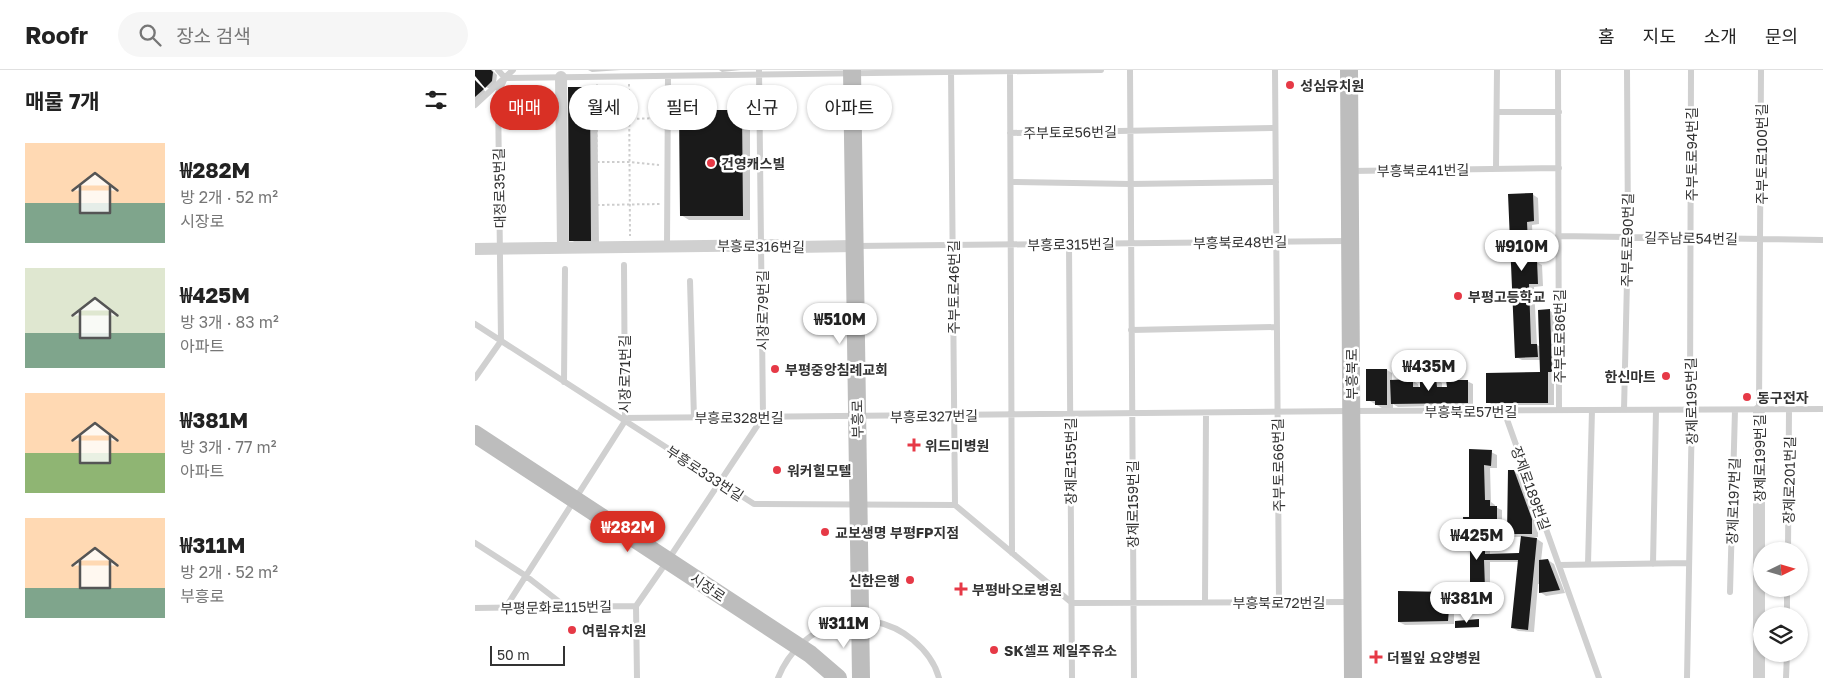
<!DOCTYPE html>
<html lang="ko">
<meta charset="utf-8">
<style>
:root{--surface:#fff;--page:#f6f6f6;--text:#222;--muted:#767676;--line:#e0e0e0;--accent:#d93025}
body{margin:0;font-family:"Golos Text","Noto Sans KR",sans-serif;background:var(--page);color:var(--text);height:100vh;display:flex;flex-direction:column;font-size:19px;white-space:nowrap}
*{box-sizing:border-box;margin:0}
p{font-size:16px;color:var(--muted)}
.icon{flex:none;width:28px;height:28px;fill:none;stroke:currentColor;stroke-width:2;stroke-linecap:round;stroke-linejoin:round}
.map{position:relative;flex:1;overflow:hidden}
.sheet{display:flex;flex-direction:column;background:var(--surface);width:475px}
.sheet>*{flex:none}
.hud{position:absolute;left:15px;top:15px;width:475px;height:45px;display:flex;gap:10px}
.needle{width:32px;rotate:85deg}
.fabs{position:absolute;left:1278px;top:472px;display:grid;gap:10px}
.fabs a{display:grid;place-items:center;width:55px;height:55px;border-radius:50%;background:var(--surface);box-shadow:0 1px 4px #0004;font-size:25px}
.scale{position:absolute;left:15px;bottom:12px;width:75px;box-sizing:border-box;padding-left:5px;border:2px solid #333;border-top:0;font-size:14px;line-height:18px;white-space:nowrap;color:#333;-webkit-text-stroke:4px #fff;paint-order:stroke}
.price{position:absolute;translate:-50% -42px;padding:0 11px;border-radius:18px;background:#fff;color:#222;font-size:16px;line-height:32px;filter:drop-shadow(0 1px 2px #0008)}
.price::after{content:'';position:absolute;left:50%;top:30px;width:15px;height:11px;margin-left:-8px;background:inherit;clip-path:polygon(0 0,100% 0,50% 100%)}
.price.selected{background:var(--accent);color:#fff}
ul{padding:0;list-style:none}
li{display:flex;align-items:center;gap:15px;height:125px;padding:0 25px}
li span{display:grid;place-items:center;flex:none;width:140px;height:100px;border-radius:0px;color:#555}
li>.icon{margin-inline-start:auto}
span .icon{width:60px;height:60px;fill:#fffc;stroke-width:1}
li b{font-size:21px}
h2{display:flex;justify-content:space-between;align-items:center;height:60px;padding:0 25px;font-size:21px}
.chip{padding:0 18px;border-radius:22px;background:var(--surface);box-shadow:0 1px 4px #0004;font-size:18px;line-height:45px}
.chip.selected{background:var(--accent);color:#fff}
header{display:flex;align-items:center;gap:30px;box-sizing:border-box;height:70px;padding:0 25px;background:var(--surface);border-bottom:1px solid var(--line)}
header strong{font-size:24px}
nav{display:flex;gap:28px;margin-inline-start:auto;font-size:18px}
.search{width:350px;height:45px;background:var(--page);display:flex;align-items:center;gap:12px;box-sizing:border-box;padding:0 18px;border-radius:28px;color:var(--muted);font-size:19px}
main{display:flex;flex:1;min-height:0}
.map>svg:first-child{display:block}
.shadow{fill:#0003}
.building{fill:#1a1a1a}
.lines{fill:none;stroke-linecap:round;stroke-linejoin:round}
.path{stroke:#cdcdcd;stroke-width:2;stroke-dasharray:2.5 2.5;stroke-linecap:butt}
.lane{stroke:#d0d0d0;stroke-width:6}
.street{stroke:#d0d0d0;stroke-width:12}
.secondary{stroke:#bdbdbd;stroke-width:18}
.poi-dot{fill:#e63946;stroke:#fff;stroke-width:2}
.labels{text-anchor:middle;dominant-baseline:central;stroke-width:5;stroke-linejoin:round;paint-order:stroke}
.poi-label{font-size:14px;font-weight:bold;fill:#333;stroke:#fff;text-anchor:start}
.street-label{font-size:14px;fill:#333;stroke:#fff}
</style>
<header>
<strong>Roofr</strong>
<div class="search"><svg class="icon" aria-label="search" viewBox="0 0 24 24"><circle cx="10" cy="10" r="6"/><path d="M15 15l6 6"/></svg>장소 검색</div>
<nav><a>홈</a><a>지도</a><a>소개</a><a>문의</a></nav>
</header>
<main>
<section class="sheet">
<h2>매물 7개<svg class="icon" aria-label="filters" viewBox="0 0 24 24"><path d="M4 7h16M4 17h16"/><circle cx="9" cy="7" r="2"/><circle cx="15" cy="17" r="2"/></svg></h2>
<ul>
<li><span style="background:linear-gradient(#ffd9b3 60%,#7fa58c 0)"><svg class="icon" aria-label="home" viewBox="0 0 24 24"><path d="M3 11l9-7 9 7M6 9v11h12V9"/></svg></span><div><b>₩282M</b><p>방 2개 · 52 m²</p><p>시장로</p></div></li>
<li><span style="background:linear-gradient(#dfe7d0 65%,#7fa58c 0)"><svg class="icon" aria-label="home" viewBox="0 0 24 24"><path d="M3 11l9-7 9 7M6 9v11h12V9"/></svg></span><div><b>₩425M</b><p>방 3개 · 83 m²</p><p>아파트</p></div></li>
<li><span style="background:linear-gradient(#ffd9b3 60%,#8fb573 0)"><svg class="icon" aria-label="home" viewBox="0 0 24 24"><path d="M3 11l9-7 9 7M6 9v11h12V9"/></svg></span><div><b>₩381M</b><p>방 3개 · 77 m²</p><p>아파트</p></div></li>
<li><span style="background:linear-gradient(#ffd9b3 70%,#7fa58c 0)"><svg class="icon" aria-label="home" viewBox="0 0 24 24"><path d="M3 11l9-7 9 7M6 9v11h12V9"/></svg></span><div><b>₩311M</b><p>방 2개 · 52 m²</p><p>부흥로</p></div></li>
</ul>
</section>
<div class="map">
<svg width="1348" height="608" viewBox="0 0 1348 608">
<rect width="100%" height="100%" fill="#fff"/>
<path class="shadow" d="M0 0H17L22 5 21 13 15 19 11 17 0 5Z
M113 0H146L117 2Z
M244 0H266L247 2Z
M0 11 11 22 0 32Z
M115 18 122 23 124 175H104L96 170Z
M267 41 275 46V150H214L206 145V42Z
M1057 124 1063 128 1064 154 1057 155 1058 176 1063 179 1064 188H1058L1059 191 1067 195 1068 216 1059 217 1062 275 1066 277 1075 241 1080 244 1082 304H1079V335H1018L1013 332 1067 304 1066 290H1047L1041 287 1035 125Z
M912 300 917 303V311H938L943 314 944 318 961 309 967 313V318H973L992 311 998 314V335L923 337 918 334V338H907L893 330Z
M995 381 1016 382 1022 385V398H1015L1016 432 1020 435V437L1027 440V473L1015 474V485L1045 484 1047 467H1039L1034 463 1039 401 1045 405 1063 453V467H1055V469H1062L1068 473 1066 491 1073 490 1079 494 1090 523 1071 526 1065 522V514H1063L1059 562 1043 561 1038 558 1044 492H1015V519L1022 522V535H1017L1014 543 979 542V554L930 555 924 552 973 523 979 526V536H1005L996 530V468L991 465 996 448Z"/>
<path class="building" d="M0 0H16L18 2 17 11 10 18 0 6Z
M0 10 9 19 0 27Z
M93 17H115L116 171H94Z
M204 40H267L268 146H205Z
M1058 123 1059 151 1052 152 1053 175 1058 174V185H1053V190H1062L1063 214H1054L1056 274H1062L1063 287 1040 288 1033 124Z
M1075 239 1077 302H1073V333H1011V303L1065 302 1063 240Z
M891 299H912V335H900V331H891Z
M945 308H961L962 317H972L971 310H993V333L916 334 915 310 938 309V317H945Z
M994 379 1017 380 1016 396 1009 395 1010 430H1015V436H1022V471H1010V484L1044 483 1046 466 1062 468 1053 560 1036 558 1043 490H1009L1010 518H1017V532H1011L1008 540 974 539 973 551 923 552V521L974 522V535H1002V531H995V466H989L988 447H994Z
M1033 400H1039L1057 449V464H1032Z
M1073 489 1085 520 1064 523V490Z
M1004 549V557L980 558V551Z"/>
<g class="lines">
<path class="path" d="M154 14 155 166
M122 50 184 48
M122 92H155L184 95
M122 135 185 134
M121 167 122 14"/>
<path class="lane" d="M23 0 30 8
M476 0 480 435
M655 0 659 608
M800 0 804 532
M1083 0 1084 340
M535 1 537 483
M30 8 626 0
M0 35 38 0
M1022 42H1084
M535 63 800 58
M1021 98 1022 0
M875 101 1084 98
M536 112 655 114 801 112
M1083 166 1348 170
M594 174 597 608
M192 176 193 6
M381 176 874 171
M215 211 219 348
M0 254 279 434 480 435 597 533 877 532
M656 260 802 257
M0 308 26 271 23 23 30 8
M89 312 90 199
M1149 340 1153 167 1152 0
M1284 340 1286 0
M1029 341 1124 608
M146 348 876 341 1348 339
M0 473 51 506 91 537
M1313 481 1314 340
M1113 494 1117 340
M1178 494 1181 340
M1084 495 1214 493
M1255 522 1260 340
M730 532 731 343
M161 536 193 490 288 347 284 0
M161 536 162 608
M31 537 150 351 149 195
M0 538 161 536
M1312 546V519
M303 608C325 553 391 531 438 570 450 580 460 593 464 608
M1212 608 1217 340 1215 333 1216 0
M1311 608 1312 584"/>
<path class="street" d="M86 7 88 178
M0 179 311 175 320 177 380 176
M1284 608V340"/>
<path class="secondary" d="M377 0 386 608
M874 0 878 608
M0 364 335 584 363 608"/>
</g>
<g class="poi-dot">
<circle cx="815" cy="15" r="5"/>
<circle cx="236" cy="93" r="5"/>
<circle cx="983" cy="226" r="5"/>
<circle cx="300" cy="299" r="5"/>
<circle cx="1191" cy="306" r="5"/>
<circle cx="1272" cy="327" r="5"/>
<path d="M436.5 367.5h5v5h5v5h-5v5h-5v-5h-5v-5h5z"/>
<circle cx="302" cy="400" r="5"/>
<circle cx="350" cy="462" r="5"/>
<circle cx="435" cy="510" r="5"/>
<path d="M483.5 511.5h5v5h5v5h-5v5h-5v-5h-5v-5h5z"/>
<circle cx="97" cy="560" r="5"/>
<circle cx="519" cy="580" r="5"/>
<path d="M898.5 579.5h5v5h5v5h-5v5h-5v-5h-5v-5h5z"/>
</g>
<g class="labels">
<g class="poi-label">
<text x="825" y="15">성심유치원</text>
<text x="246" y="93">건영캐스빌</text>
<text x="993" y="226">부평고등학교</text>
<text x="310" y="299">부평중앙침례교회</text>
<text x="1181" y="306" text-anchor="end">한신마트</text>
<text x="1282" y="327">동구전자</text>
<text x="450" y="375">위드미병원</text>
<text x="312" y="400">워커힐모텔</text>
<text x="360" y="462">교보생명 부평FP지점</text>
<text x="425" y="510" text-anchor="end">신한은행</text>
<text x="497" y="519">부평바오로병원</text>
<text x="107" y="560">여림유치원</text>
<text x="529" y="580">SK셀프 제일주유소</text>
<text x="912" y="587">더필잎 요양병원</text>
</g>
<g class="street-label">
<text transform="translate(595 62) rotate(-1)">주부토로56번길</text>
<text transform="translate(1216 84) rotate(-90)">주부토로94번길</text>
<text transform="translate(1286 84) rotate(-90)">주부토로100번길</text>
<text transform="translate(948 100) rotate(-1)">부흥북로41번길</text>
<text transform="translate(24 118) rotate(-91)">대정로35번길</text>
<text transform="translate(1216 168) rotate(1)">길주남로54번길</text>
<text transform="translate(1152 170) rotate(-89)">주부토로90번길</text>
<text transform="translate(765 172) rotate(-1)">부흥북로48번길</text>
<text transform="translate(596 174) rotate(-1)">부흥로315번길</text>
<text transform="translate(286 176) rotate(1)">부흥로316번길</text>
<text transform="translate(478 217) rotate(-90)">주부토로46번길</text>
<text transform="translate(287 240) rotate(-90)">시장로79번길</text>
<text transform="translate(1084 266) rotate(-90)">주부토로86번길</text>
<text transform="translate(149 304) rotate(-90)">시장로71번길</text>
<text transform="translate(876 304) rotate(-90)">부흥북로</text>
<text transform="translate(1216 331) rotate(-91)">장제로195번길</text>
<text x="996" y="341">부흥북로57번길</text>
<text transform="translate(459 346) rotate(-1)">부흥로327번길</text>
<text x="264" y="347">부흥로328번길</text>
<text transform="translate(382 349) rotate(-91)">부흥로</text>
<text transform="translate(1284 388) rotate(-90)">장제로199번길</text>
<text transform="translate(595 391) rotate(-90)">장제로155번길</text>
<text transform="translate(803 395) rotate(-91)">주부토로66번길</text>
<text transform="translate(230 403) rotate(33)">부흥로333번길</text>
<text transform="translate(1314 410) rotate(-89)">장제로201번길</text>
<text transform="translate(1056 418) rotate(70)">장제로189번길</text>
<text transform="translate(1258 431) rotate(-88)">장제로197번길</text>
<text transform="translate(657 434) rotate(-90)">장제로159번길</text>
<text transform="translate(233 517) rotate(34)">시장로</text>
<text x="804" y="532">부흥북로72번길</text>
<text transform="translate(81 537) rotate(-1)">부평문화로115번길</text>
</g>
</g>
</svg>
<div class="fabs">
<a><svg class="needle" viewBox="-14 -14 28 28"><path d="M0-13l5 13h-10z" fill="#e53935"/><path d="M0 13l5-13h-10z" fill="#767676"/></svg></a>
<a><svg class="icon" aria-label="layers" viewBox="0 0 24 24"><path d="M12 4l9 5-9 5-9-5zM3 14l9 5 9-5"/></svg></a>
</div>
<div class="scale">50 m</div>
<b class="price" style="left:1047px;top:202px">₩910M</b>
<b class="price" style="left:365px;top:275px">₩510M</b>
<b class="price" style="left:954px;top:322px">₩435M</b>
<b class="price selected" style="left:153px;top:483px">₩282M</b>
<b class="price" style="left:1002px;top:491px">₩425M</b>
<b class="price" style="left:992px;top:554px">₩381M</b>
<b class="price" style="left:369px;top:579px">₩311M</b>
<div class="hud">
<a class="chip selected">매매</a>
<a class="chip">월세</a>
<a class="chip">필터</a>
<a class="chip">신규</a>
<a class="chip">아파트</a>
</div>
</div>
</main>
